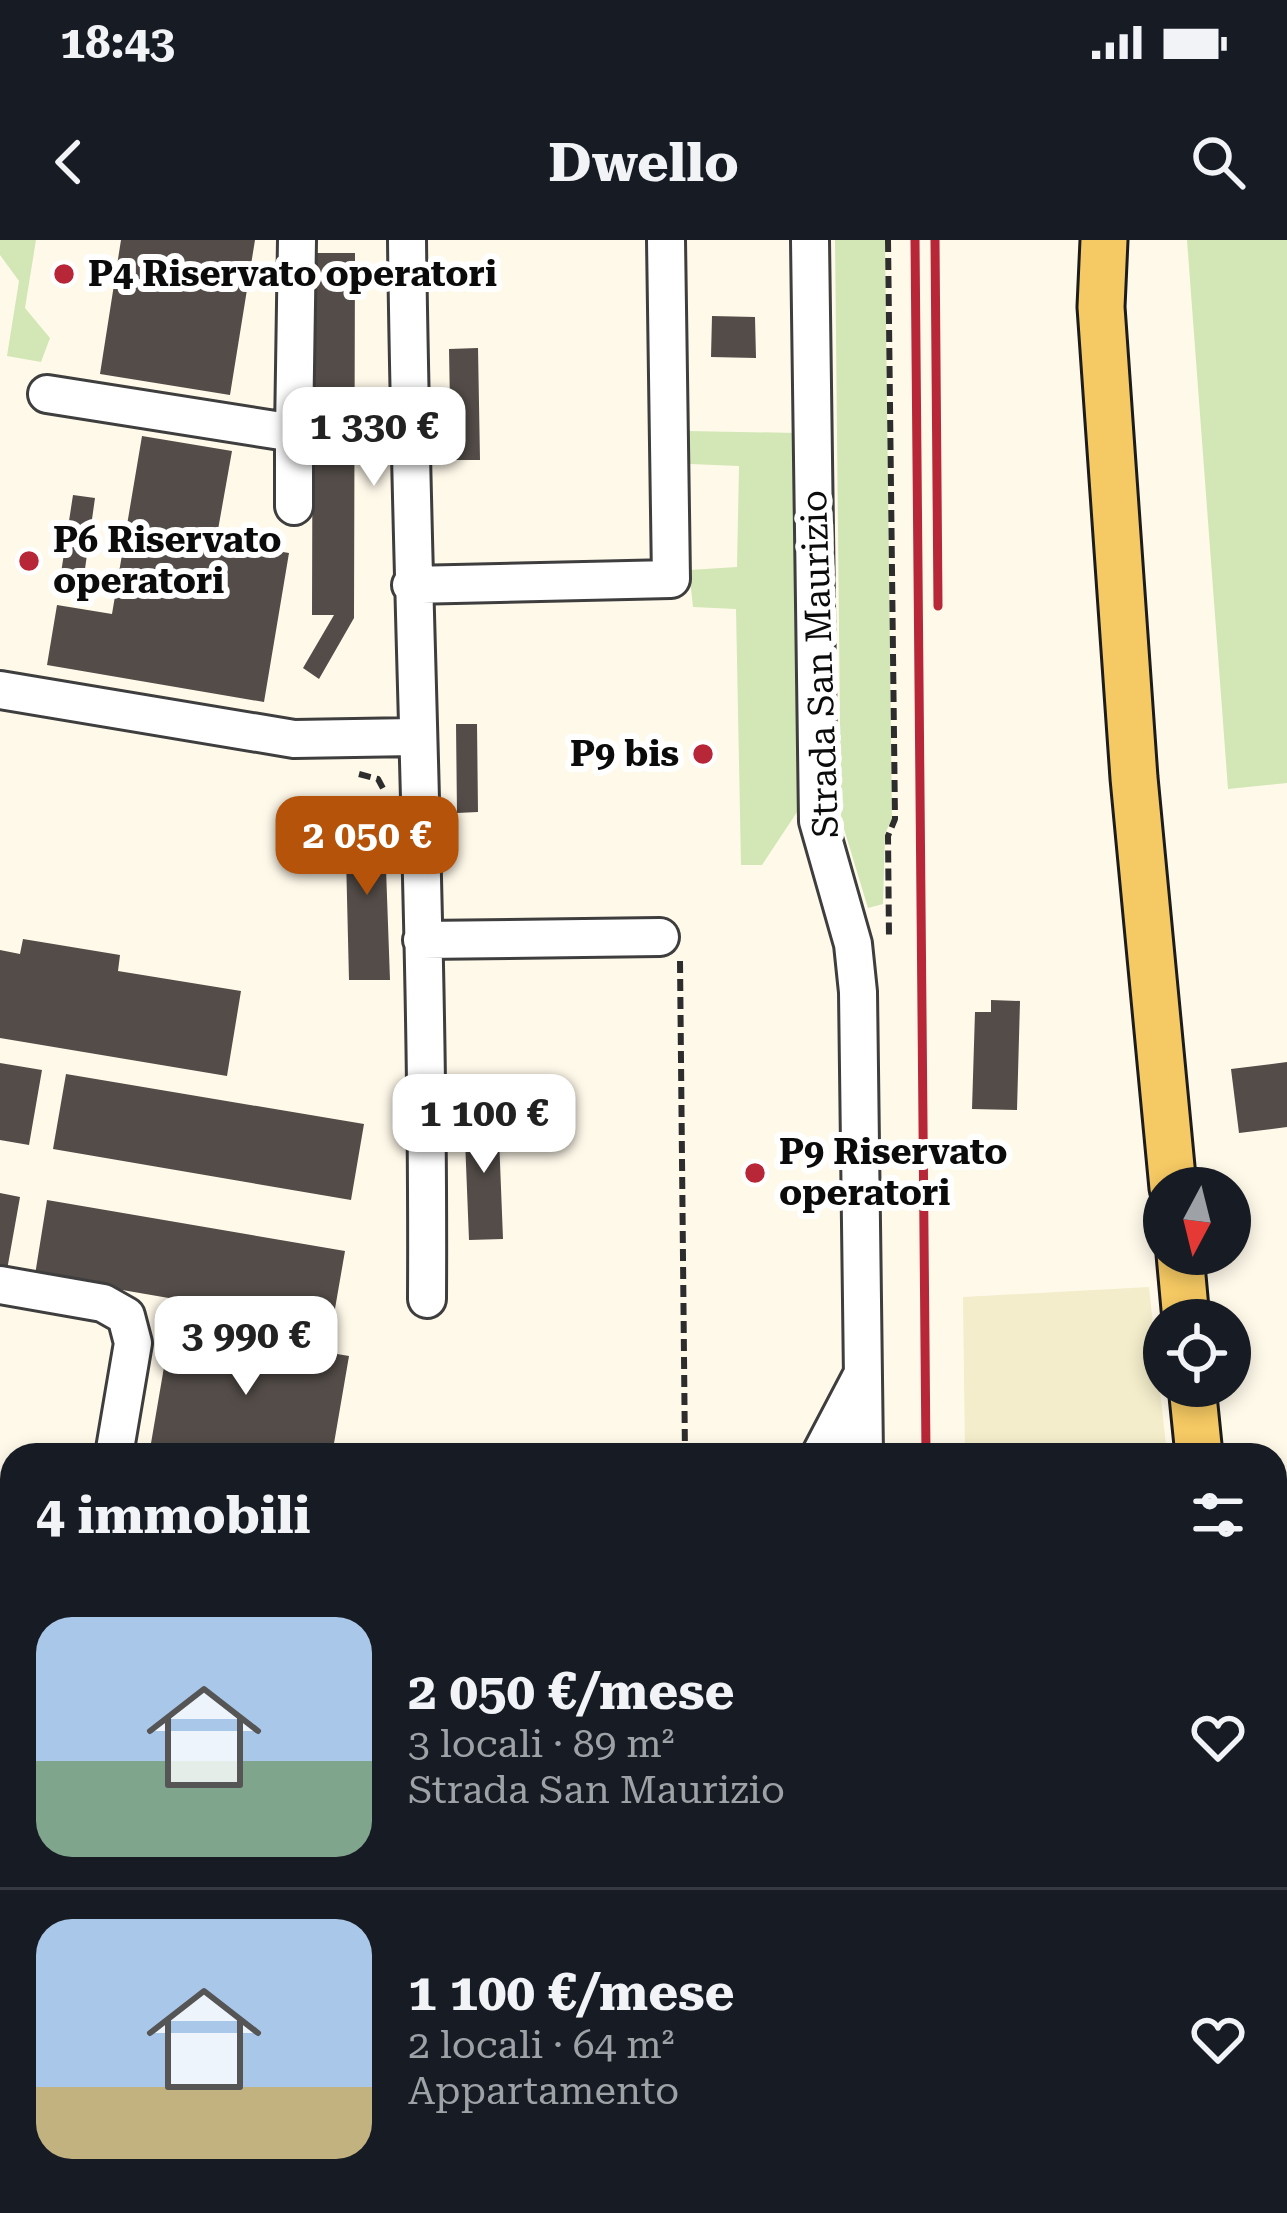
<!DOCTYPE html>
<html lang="it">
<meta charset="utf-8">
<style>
:root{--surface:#171b24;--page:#242831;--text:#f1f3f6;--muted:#9ea1a6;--line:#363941;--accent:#b45309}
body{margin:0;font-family:"Roboto Serif",serif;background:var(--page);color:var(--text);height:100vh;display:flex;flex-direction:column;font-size:45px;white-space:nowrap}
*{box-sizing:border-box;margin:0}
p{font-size:39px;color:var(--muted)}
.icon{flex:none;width:66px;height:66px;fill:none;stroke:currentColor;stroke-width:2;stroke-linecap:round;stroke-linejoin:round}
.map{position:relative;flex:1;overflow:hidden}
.details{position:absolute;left:0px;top:1203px;width:1287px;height:771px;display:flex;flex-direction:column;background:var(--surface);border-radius:36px 36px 0 0;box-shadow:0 6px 18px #0003}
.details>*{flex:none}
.needle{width:78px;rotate:187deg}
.controls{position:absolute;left:1143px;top:927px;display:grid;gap:24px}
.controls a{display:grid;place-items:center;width:108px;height:108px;border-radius:50%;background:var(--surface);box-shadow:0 6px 18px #0003;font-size:60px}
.price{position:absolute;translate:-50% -102px;padding:0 27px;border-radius:24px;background:#fff;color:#222;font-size:39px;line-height:78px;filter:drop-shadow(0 3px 6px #0008)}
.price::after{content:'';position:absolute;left:50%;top:72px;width:36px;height:27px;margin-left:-18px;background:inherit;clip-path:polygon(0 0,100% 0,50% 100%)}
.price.selected{background:var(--accent);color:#fff}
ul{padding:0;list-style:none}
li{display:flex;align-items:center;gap:36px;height:300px;padding:0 36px}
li+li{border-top:3px solid var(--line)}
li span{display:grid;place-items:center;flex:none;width:336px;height:240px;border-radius:36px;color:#555}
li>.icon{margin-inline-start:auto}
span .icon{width:144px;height:144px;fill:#fffc;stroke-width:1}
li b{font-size:51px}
h2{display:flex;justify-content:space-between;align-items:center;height:144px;padding:0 36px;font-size:51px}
.status{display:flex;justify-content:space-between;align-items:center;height:84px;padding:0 60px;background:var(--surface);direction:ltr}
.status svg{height:33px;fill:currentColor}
header{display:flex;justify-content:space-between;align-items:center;height:156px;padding:0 36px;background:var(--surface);font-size:54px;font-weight:700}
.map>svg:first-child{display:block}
.industrial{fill:#e8dfea}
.farmland{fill:#f3edcb}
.green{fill:#d2e7b5}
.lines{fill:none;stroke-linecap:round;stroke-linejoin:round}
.taxiway{stroke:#db9090;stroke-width:90}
.building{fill:#534c48}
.minor-casing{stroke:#3e3e3e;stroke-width:42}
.major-casing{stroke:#1c1c1c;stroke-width:51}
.path{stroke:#2d2d2d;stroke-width:6;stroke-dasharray:12 6;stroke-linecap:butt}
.minor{stroke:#fff;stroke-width:36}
.major{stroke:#f5c963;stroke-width:45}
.rail{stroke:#b72737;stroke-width:9}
.poi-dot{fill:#b72737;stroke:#fff;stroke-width:4.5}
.labels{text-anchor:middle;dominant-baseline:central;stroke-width:12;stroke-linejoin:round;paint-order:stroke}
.poi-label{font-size:36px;font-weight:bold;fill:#0b0b0b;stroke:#fff;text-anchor:start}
.street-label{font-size:36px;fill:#0b0b0b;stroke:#fff}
</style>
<div class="status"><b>18:43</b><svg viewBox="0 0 49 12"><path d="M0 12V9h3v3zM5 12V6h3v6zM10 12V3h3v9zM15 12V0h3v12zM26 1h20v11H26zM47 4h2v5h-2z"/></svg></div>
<header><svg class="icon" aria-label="back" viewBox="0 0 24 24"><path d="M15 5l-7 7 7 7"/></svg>Dwello<svg class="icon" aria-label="search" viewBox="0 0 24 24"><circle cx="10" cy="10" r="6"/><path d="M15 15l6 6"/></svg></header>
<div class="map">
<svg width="1287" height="1973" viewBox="0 0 1287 1973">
<rect width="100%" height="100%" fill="#fff9ea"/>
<path class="industrial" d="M0 1677H12V1962H919V1973H0Z"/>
<path class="farmland" d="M1149 1047 1167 1215H965L963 1057Z
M1287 1403V1693L1275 1574V1405Z
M973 1962H1168L1170 1973H973Z"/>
<path class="green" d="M0 0H36L25 68 50 98 41 122 7 116 19 41 0 15Z
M835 0H885L892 578 885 594 883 664 868 668 841 579Z
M1187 0H1287V543L1228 549Z
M688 191 798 193 805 560 762 625H741L736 369 693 367 689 330 737 327 739 226 690 224Z"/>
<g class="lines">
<path class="taxiway" d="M0 1346 12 1351"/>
</g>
<path class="building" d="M121 0H255L230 155 100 134Z
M313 13H355L354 378 319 439 303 428 334 375H312Z
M712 76 755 77 756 118 711 117Z
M478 108 480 220H451L449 109Z
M142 196 232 211 216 301 289 313 264 462 47 425 57 365 112 374Z
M73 255 95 258 84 336 61 333Z
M456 484H477L478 572 457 573Z
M384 573 390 740H349L345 575Z
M23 699 120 715 118 731 241 751 227 836 0 798V710L20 714Z
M991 760 1020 761 1017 870 972 869 975 772H991Z
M1287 822V887L1239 893 1231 829Z
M0 823 42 830 29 905 0 900Z
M66 834 364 884 351 960 53 909Z
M498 872 503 999 469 1000 464 874Z
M0 953 20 957 7 1030 0 1029Z
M47 960 345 1011 332 1086 35 1035Z
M171 1086 349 1116 332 1215H149Z
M0 1942 12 1944V1962H123L174 1973H0Z"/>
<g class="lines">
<g class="minor-casing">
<path id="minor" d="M407 0C411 353 429 706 427 1059
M810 0 818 581 853 704 858 752 864 1215
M47 154 294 193 297 0
M294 193V266
M411 345 671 339 666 0
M0 450 294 499 414 497
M422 700 660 697
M0 1045 103 1063 126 1076 133 1103 114 1215
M820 1215 862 1135
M0 1590 12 1592
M0 1653H12
M684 1973 687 1962"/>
</g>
<g class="major-casing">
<path id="major" d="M1104 0 1101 67 1134 538 1173 948
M1180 1014 1186 1080
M1192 1146 1199 1215
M1275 1856 1287 1913"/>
</g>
<path class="path" d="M888 0 895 579 888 596 889 697
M359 534 378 539 385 552
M680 721 685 1215"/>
<use href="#minor" class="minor"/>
<use href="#major" class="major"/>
<path class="rail" d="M915 0 926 1215
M935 0 938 366
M950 1962V1973"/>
</g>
<g class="poi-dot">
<circle cx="64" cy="34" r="12"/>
<circle cx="29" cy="321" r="12"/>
<circle cx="703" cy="514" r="12"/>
<circle cx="755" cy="933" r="12"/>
</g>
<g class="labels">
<g class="poi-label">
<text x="88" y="34">P4 Riservato operatori</text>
<text x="53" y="300">P6 Riservato<tspan x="53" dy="41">operatori</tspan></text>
<text x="679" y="514" text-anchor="end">P9 bis</text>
<text x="779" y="912">P9 Riservato<tspan x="779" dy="41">operatori</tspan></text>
</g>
<g class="street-label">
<text transform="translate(820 424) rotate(-92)">Strada San Maurizio</text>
</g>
</g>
</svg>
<div class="controls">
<a><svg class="needle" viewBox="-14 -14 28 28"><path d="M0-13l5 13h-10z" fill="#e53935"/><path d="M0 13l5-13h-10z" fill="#9ea1a6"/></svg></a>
<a><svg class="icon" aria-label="locate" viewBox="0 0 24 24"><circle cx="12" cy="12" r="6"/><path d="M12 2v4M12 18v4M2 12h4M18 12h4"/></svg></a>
</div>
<b class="price" style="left:374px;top:249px">1 330 €</b>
<b class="price selected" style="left:367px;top:658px">2 050 €</b>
<b class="price" style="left:484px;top:936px">1 100 €</b>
<b class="price" style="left:246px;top:1158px">3 990 €</b>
<section class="details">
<h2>4 immobili<svg class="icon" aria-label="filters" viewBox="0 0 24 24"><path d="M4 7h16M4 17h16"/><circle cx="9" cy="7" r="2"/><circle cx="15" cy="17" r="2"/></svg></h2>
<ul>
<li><span style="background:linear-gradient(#a9c7e8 60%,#7fa58c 0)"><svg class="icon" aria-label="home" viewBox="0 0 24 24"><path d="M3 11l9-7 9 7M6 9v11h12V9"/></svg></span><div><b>2 050 €/mese</b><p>3 locali · 89 m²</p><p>Strada San Maurizio</p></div><svg class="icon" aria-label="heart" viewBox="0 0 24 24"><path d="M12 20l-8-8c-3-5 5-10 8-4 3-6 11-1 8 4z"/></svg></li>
<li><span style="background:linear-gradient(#a9c7e8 70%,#c2b280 0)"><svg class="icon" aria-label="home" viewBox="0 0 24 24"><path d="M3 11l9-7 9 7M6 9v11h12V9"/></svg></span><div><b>1 100 €/mese</b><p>2 locali · 64 m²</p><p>Appartamento</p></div><svg class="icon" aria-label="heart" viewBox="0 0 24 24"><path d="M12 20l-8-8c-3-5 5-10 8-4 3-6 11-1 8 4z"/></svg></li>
</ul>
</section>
</div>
